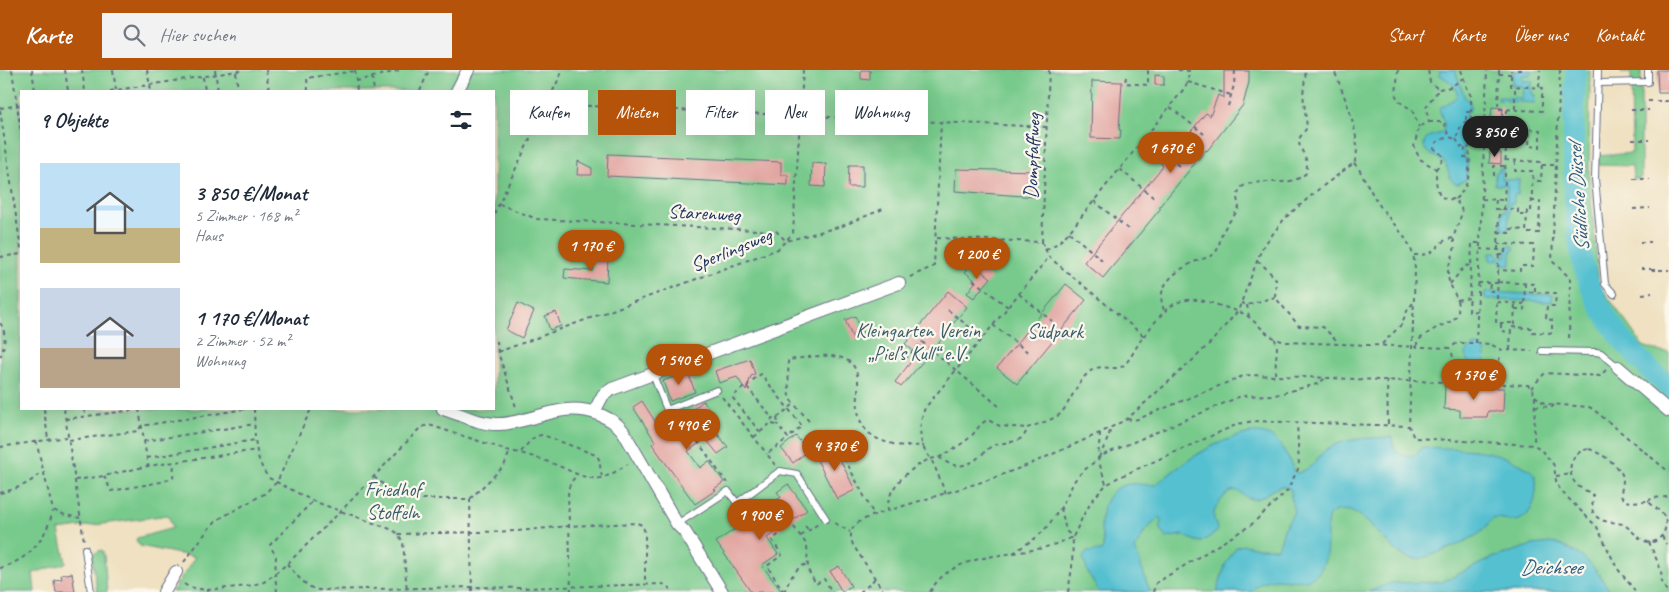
<!DOCTYPE html>
<html lang="de">
<meta charset="utf-8">
<style>
:root{--surface:#fff;--page:#f2f2f3;--text:#1f2937;--muted:#747a83;--accent:#b45309}
body{margin:0;font-family:Caveat,sans-serif;background:var(--page);color:var(--text);height:100vh;display:flex;flex-direction:column;font-size:19px;white-space:nowrap}
*{box-sizing:border-box;margin:0}
p{font-size:16px;color:var(--muted)}
.icon{flex:none;width:28px;height:28px;fill:none;stroke:currentColor;stroke-width:2;stroke-linecap:round;stroke-linejoin:round}
.map{position:relative;flex:1;overflow:hidden}
.side{position:absolute;left:20px;top:20px;width:475px;height:320px;display:flex;flex-direction:column;background:var(--surface);border-radius:0px;box-shadow:0 5px 20px #0002}
.side>*{flex:none}
.top-card{position:absolute;left:510px;top:20px;width:475px;height:45px;display:flex;gap:10px}
.price{position:absolute;translate:-50% -42px;padding:0 11px;border-radius:18px;background:var(--accent);color:#fff;font-size:16px;line-height:32px;filter:drop-shadow(0 1px 2px #0008)}
.price::after{content:'';position:absolute;left:50%;top:30px;width:15px;height:11px;margin-left:-8px;background:inherit;clip-path:polygon(0 0,100% 0,50% 100%)}
.price.current{background:#222;color:#fff}
ul{padding:0;list-style:none}
li{display:flex;align-items:center;gap:15px;height:125px;padding:0 20px}
li span{display:grid;place-items:center;flex:none;width:140px;height:100px;border-radius:0px;color:#555}
li>.icon{margin-inline-start:auto}
span .icon{width:60px;height:60px;fill:#fffc;stroke-width:1}
li b{font-size:21px}
h2{display:flex;justify-content:space-between;align-items:center;height:60px;padding:0 20px;font-size:21px}
.chip{padding:0 18px;border-radius:0px;background:var(--surface);box-shadow:0 5px 20px #0002;font-size:18px;line-height:45px}
.chip.current{background:var(--accent);color:#fff}
header{display:flex;align-items:center;gap:30px;box-sizing:border-box;height:70px;padding:0 25px;background:var(--accent);color:#fff}
header strong{font-size:24px}
nav{display:flex;gap:28px;margin-inline-start:auto;font-size:18px}
.search{width:350px;height:45px;background:var(--page);display:flex;align-items:center;gap:12px;box-sizing:border-box;padding:0 18px;border-radius:0px;color:var(--muted);font-size:19px}
.map>svg:first-child{display:block}
.green{fill:#78ca8c;stroke:#4a7c75;fill-rule:evenodd}
.water{fill:#55c0d0;stroke:#387897}
.lines{fill:none;stroke-linecap:round;stroke-linejoin:round}
.river{stroke:#55c0d0;stroke-width:21}
.building{fill:#e2a5a1}
.lane-casing{stroke:#656d81;stroke-width:8}
.street-casing{stroke:#656d81;stroke-width:14}
.path{stroke:#656d81;stroke-width:2;stroke-dasharray:4 4;stroke-linecap:butt}
.lane{stroke:#fff;stroke-width:6}
.street{stroke:#fff;stroke-width:12}
.path-bridge{stroke:#656d81;stroke-width:2;stroke-dasharray:4 4;stroke-linecap:butt}
.labels{text-anchor:middle;dominant-baseline:central;stroke-width:4.5;stroke-linejoin:round;paint-order:stroke}
.street-label{font-size:20px;fill:#1b2f5e;stroke:#fbf7ec}
.park-label{font-size:20px;fill:#375e6c;stroke:#fbf7ec}
.water-label{font-size:21px;font-style:italic;fill:#2c5a80;stroke:#fbf7ec}
</style>
<header>
<strong>Karte</strong>
<div class="search"><svg class="icon" aria-label="search" viewBox="0 0 24 24"><circle cx="10" cy="10" r="6"/><path d="M15 15l6 6"/></svg>Hier suchen</div>
<nav><a>Start</a><a>Karte</a><a>Über uns</a><a>Kontakt</a></nav>
</header>
<div class="map">
<svg width="1669" height="522" viewBox="0 0 1669 522">
<rect width="100%" height="100%" fill="#fbf7ec"/>
<filter id="ink" filterUnits="userSpaceOnUse"><feTurbulence type="fractalNoise" baseFrequency=".02" numOctaves="2"/><feDisplacementMap in="SourceGraphic" scale="10" xChannelSelector="R" yChannelSelector="G"/><feConvolveMatrix kernelMatrix="1 2 1 2 8 2 1 2 1" color-interpolation-filters="sRGB"/></filter>
<filter id="wash" filterUnits="userSpaceOnUse"><feTurbulence type="fractalNoise" baseFrequency=".0096" numOctaves="4" result="noise"/><feDisplacementMap in="SourceGraphic" scale="20" xChannelSelector="R" yChannelSelector="G"/><feGaussianBlur stdDeviation="1.12" result="paint"/><feColorMatrix in="noise" values="0 0 0 0 0 0 0 0 0 0 0 0 0 0 0 0 0 1.4 0 .05"/><feComposite in="paint" operator="in"/></filter>
<g filter="url(#wash)">
<rect width="100%" height="100%" fill="#efe1c1"/>
<path class="green" d="M0 0H1590L1589 106 1599 214 1643 276 1661 282H1669V522H172L195 487 140 476 136 470 137 468 173 458 168 445 59 460 66 493 33 503 35 522H0ZM21 21H494V339H21Z
M1621 0H1641V109H1633L1632 96 1598 95V86L1632 83 1631 3H1621Z
M101 480 103 481 104 486 107 522H97L92 485Z"/>
<path class="water" d="M1440 0H1455L1465 28 1470 31V41H1466L1465 54H1469V59L1471 60V70H1468V76L1464 75 1463 88 1467 89V109L1457 114C1448 111 1449 100 1445 92 1440 89 1435 87 1430 84 1427 82 1424 79 1424 74 1424 62 1443 68 1444 58 1445 52 1440 44 1439 38L1454 29 1458 25 1454 15 1440 5Z
M1525 0H1531L1530 5H1523L1522 11H1532V16H1529L1528 18H1532V24L1535 25 1534 33 1498 30 1499 27 1522 28 1523 16H1512L1513 1Z
M1499 98H1503L1502 109 1519 110 1518 125H1514V133H1510L1508 160 1501 159 1502 141H1506L1507 115H1495V102H1499Z
M1507 176H1514V180L1511 181V195L1501 194V189H1497V191L1490 190V182H1497V186L1506 187Z
M1485 222 1553 225 1552 232 1485 229Z
M1466 286a10 10 0 1 1 20 0a10 10 0 1 1-20 0Z
M1251 363C1279 361 1284 381 1295 402L1298 403C1317 396 1314 389 1327 379 1342 368 1373 368 1392 367 1392 377 1396 384 1406 386L1417 384 1422 377C1456 379 1494 377 1523 396 1527 398 1533 401 1535 406 1537 410 1536 417 1536 421 1535 434 1528 452 1512 451 1505 450 1500 447 1493 449 1488 453 1485 459 1480 463 1470 470 1424 491 1413 489 1385 485 1364 427 1332 443 1320 449 1336 489 1315 506 1296 520 1272 496 1251 522H1217L1225 495 1236 477 1244 475 1259 478H1277L1280 473 1284 459 1294 442 1291 429V420C1279 410 1270 424 1259 428 1242 435 1239 407 1222 429 1219 433 1215 438 1214 443 1212 450 1218 455 1217 462L1201 472 1196 471 1182 465 1166 468 1160 459 1162 450 1160 447 1145 461 1135 479 1150 522H1099L1088 503 1083 488 1087 482 1101 481 1103 478C1104 471 1101 465 1101 458 1100 439 1108 415 1131 414 1139 413 1147 416 1155 415 1186 391 1211 371 1251 363Z
M1550 473C1557 473 1563 477 1569 479 1591 490 1598 502 1610 522H1368L1391 513 1442 512 1492 488 1508 483 1533 475Z"/>
<g class="lines">
<path class="river" d="M1576 0C1573 48 1572 96 1576 145 1578 162 1579 180 1584 198 1598 246 1631 285 1669 317"/>
</g>
<g id="blocks">
<path class="building" d="M861 0H870V10L861 9Z
M1657 0H1669V23H1658Z
M1224 1H1249V12L1243 35 1207 81 1206 80 1159 137 1161 138 1103 208 1084 192 1163 96 1161 94 1180 71 1182 72 1206 43 1210 46 1218 25 1224 28Z
M1155 5 1164 6V15H1155Z
M1092 11 1122 12 1119 60H1121L1120 69 1091 68Z
M1492 37 1503 38 1502 49 1491 48Z
M1490 82 1501 83V94L1489 93Z
M608 84 781 92V105H788V115L607 106Z
M578 91 592 98V105H577Z
M812 93 826 94 825 117 811 116Z
M849 95H863V117H848Z
M956 99 1037 101 1036 127 955 121Z
M594 188 608 189 607 212 564 208 565 199 593 201Z
M972 193 991 208 974 228 967 223 976 211 965 202Z
M1066 214 1086 230 1017 314 997 298Z
M948 221 967 237 942 267 943 268 901 317 895 312 917 284 905 274Z
M518 233 534 241 522 268 506 260Z
M556 242 561 256 550 260 545 246Z
M855 246 865 267 854 271 845 250Z
M750 289 755 304 751 306 746 321 737 307 719 313 715 301Z
M688 302 695 322 670 331 663 311Z
M1445 315 1463 316V318H1504L1503 341H1488L1487 347H1460V340L1444 339Z
M642 331 664 365 673 359 674 361 692 348 688 343 703 331 710 340 702 345 728 377 718 384 706 369 688 381 700 398 709 391 724 412 714 419 716 420 695 434 652 374 655 371 633 337Z
M796 366 808 381 793 393 781 378Z
M833 375 855 420 837 429 814 384Z
M788 414 807 440 767 468 778 484 762 495 782 522H751L716 472 781 427 777 422Z
M839 496 851 516 842 522 830 501Z
M72 503 75 522H56L54 510 62 509 61 505Z"/>
</g>
</g>
<g filter="url(#ink)">
<use href="#blocks" fill-opacity="0" stroke="#656d81" stroke-width="1"/>
<g class="lines">
<g class="lane-casing">
<path id="lane" d="M1598 0 1595 109 1605 214 1614 224
M1598 13 1648 12V0
M1542 281 1596 282 1601 283 1618 297
M653 305 667 340 717 320
M677 454 728 421 737 433 780 401 797 404 826 449
M85 479 91 522"/>
</g>
<g class="street-casing">
<path id="street" d="M457 21 468 0
M1618 297 1669 341
M443 339C460 344 481 355 499 354 534 353 562 330 598 344 608 348 616 352 623 361L677 454 685 462 722 522
M594 342 603 325 612 319 899 213
M164 522 176 502"/>
</g>
<path class="path" d="M12 0 21 62
M32 0 35 21
M65 0 68 21
M82 0 85 21
M113 0 116 20
M147 0 151 21
M215 0 218 21
M266 0 269 21
M355 0 357 21
M1178 0 1190 1
M1398 0 1396 26 1400 32 1412 40 1419 57
M1461 0 1467 18 1471 26V54L1484 55
M1499 0 1498 39 1542 41V18L1511 16V0
M1517 0H1523
M1560 0 1552 191 1570 208 1569 271
M236 2 238 21
M1499 4H1511
M203 7 205 21
M372 7 374 21
M1126 7 1125 13 1148 15V0
M356 11 402 0
M1188 12 1231 25
M1539 17 1540 0
M1439 19 1451 17 1463 8
M110 21 244 0
M308 21 307 8 355 1
M420 21 429 0
M1648 31H1669
M547 34 1047 57
M1228 36 1234 15 1235 0
M1170 37 1204 64
M0 38 21 35
M1515 39V17
M0 40 21 179
M1631 40H1649
M1466 50V42H1471
M1429 52H1444L1449 67 1456 69C1459 60 1461 50 1471 51
M1508 55H1518V65
M1530 59 1540 60V77L1529 76Z
M1506 64 1529 65
M1145 68 1179 96
M1456 69 1461 77 1469 78
M1632 70H1649
M1506 77H1514L1515 65
M1465 78 1464 87H1468
M1484 78H1498L1499 52 1485 51
M1505 90 1542 92 1541 111H1533
M1515 91V101H1533C1532 115 1532 128 1531 141H1527L1526 163H1539L1540 131H1532
M1354 93 1359 99C1367 113 1373 127 1383 140 1398 161 1415 172 1415 201L1409 356 1414 368 1534 375 1539 378 1552 392 1554 396 1556 411 1559 418 1564 424 1597 457 1617 498 1636 522
M1542 95H1556
M1120 99 1154 128
M1436 99 1443 89V86L1434 78 1435 74 1439 70 1449 67
M1494 106V96H1505
M1633 109H1650
M1455 129C1473 115 1468 96 1470 76H1484
M1482 129 1504 130
M1496 130 1495 139H1518V145H1527
M1094 131 1128 159
M499 134 537 149 776 161 786 171 842 156 883 139
M1504 139 1507 40
M1633 139 1650 138
M494 144 563 0
M1069 162 1102 190
M1498 162 1510 163V159L1526 160
M937 168 1042 172
M1042 172 1049 0
M1640 172H1651
M1498 174 1534 175 1533 196H1520V201L1498 200
M1480 179 1499 180 1496 253H1514
M1046 180 1058 173 1069 162 1183 20 1188 12 1189 0
M1498 180 1499 139
M1414 185C1420 185 1426 185 1431 182 1440 177 1438 171 1453 168L1462 143 1461 138 1455 129C1435 132 1436 114 1436 99L1420 89 1414 77 1419 57 1429 52 1426 38C1428 30 1436 27 1438 19L1430 12 1428 0
M1499 185H1505V174
M0 187 21 184
M1257 192 1261 193 1276 209 1275 227 1299 256 1323 257 1337 271V274
M1641 199H1651
M1651 200H1669
M910 207 934 196 941 53
M973 210 1008 237
M1498 212 1535 214V222
M1478 213H1498
M1450 214 1465 196 1471 195
M1490 214 1489 221H1497
M1019 224 1052 251
M1642 224 1652 223
M1457 230 1469 228
M1497 232 1524 234
M1241 233 1247 235 1275 227
M1247 235 1249 247
M948 240 983 268
M1164 240C1154 217 1175 201 1194 192 1200 189 1210 188 1215 183 1220 177 1219 171 1222 164 1225 155 1234 147 1239 138L1237 128 1240 118C1259 105 1290 120 1306 103 1310 85 1299 82 1299 71 1299 66 1305 62 1307 57L1303 24 1306 0
M1515 240H1524L1525 213
M1477 241 1469 242 1472 173H1480
M0 253C7 262 5 277 0 287
M1501 254V261L1510 262
M993 255 1029 283
M1514 255 1515 233
M1144 266C1169 234 1178 221 1221 236 1230 239 1241 241 1249 247 1262 258 1269 269 1287 272L1450 278 1457 273H1476L1490 274 1502 280 1532 281
M497 271 498 282 517 340
M1476 273 1487 0
M1382 274 1401 255 1408 239 1413 233
M1417 276V271C1422 267 1428 263 1433 260 1446 252 1463 252 1457 231 1455 221 1447 213 1448 202 1449 188 1458 183 1453 168
M1510 280 1511 257 1531 258V262L1552 263V250L1546 249 1547 236H1555L1556 223 1525 222
M498 282 778 179 793 163 803 0
M1452 283 1455 297 1466 308
M905 289 922 272 1000 337
M1275 304 1277 277 1275 269
M1484 309C1494 304 1499 296 1500 285
M1387 310 1388 355
M1414 311 1528 315 1531 318 1535 325 1534 374
M747 317 772 348
M1531 318 1545 303 1600 306 1606 300
M1535 326 1544 333 1549 334 1589 337 1593 339 1669 402
M722 327 767 384
M1535 336 1552 337 1554 335
M44 339 48 369
M64 339 84 471
M84 339 85 346
M139 339 148 396
M254 339C255 362 253 389 269 408L313 431 393 460 398 464 403 472 407 522
M679 345 727 413
M777 348 778 353 776 355 772 354 771 352 772 348H777L794 334
M65 349 141 339
M1127 349 1133 350 1138 349 1243 306 1251 305 1406 311
M809 351 789 328 788 290C804 288 826 283 842 288 881 302 828 359 893 374 903 377 914 375 924 376
M760 362 732 327 744 317H747L749 313 761 304 802 356 788 368
M1100 363 1098 389 1106 414
M754 367 771 353
M69 370 138 361 141 356 245 339
M36 371 53 440 65 445 80 448
M144 371 255 354
M837 374 874 445
M0 377 67 367
M1589 379C1599 382 1624 397 1623 410 1623 415 1621 420 1621 426L1625 431 1632 432 1648 431C1653 437 1662 441 1665 448 1669 458 1660 474 1648 472 1637 470 1632 458 1622 454 1612 451 1602 454 1594 444 1590 437 1594 432 1593 425 1588 421 1580 419 1576 414 1565 401 1571 381 1589 379Z
M521 382C528 374 532 365 543 365L596 385 599 389 602 408
M939 387C953 399 967 398 980 386 985 382 987 379 992 376 1005 370 1024 376 1027 358 1035 355 1057 349 1062 342 1072 329 1076 314 1088 303 1100 292 1109 301 1121 297 1130 293 1137 273 1144 266L1049 187 1042 172
M1099 387C1104 377 1109 368 1111 357
M147 388 255 370
M775 395 767 384 788 368 777 354
M104 406 111 421 161 412 173 408 174 393
M1556 406 1571 404
M374 407 401 429H470L504 396 510 381
M75 410 104 406 148 396 257 380
M0 423C17 419 29 414 42 402
M946 424C941 413 937 401 932 391 931 388 928 386 927 384 918 371 919 352 925 338L1049 187
M470 429 472 522
M775 431 807 475 808 500 816 514 824 509 832 522
M1648 431 1653 428 1669 427
M1061 438 1066 461 1073 467
M888 441C885 418 911 397 930 389 934 388 938 388 942 386 951 381 960 375 968 369 976 363 979 353 988 350L1000 356 1026 358
M835 453 850 462
M805 456 809 461
M398 464 517 461 569 456 637 453 642 455 645 462V515
M801 466 818 454
M1662 466 1666 474
M1649 472 1661 500 1662 512 1667 522
M1013 483 1037 467 1048 456 1061 437 1075 410 1082 402 1103 385 1241 326 1275 325 1317 314 1326 308
M184 492 210 457 217 450 264 424 277 412 311 339
M287 494C296 504 305 518 319 520L472 517 521 518 663 514 670 518V522
M0 498C30 489 45 470 53 441
M184 514 189 517 206 520 248 516 264 512 287 494 341 441 421 357 429 355 510 381C527 384 544 390 559 396 573 402 585 410 600 408 611 406 619 399 628 394
M277 522 275 504 276 487 270 475 313 431
M571 522 568 420 571 412 577 405
M784 522 767 496 782 485 772 470 792 454
M784 522C789 511 794 498 807 494
M860 522 871 513 875 508
M884 522 853 475C846 456 858 452 874 445L985 411 1028 395 1100 363 1127 349 1194 289 1212 271 1238 241 1262 178 1285 148 1319 119 1354 93C1365 72 1342 21 1334 0
M930 522C949 486 997 487 1032 480 1046 478 1059 473 1073 467
M1068 522 1072 498 1073 467 1085 442 1095 427 1105 416 1117 408 1238 354 1254 351 1409 356
M1153 522 1156 513 1251 455 1287 421 1299 397 1297 352"/>
<use href="#lane" class="lane"/>
<use href="#street" class="street"/>
<path class="path-bridge" d="M1406 311H1414"/>
</g>
</g>
<g class="labels">
<g class="street-label">
<text transform="translate(1032 86) rotate(-88)">Dompfaffweg</text>
<text transform="translate(704 143) rotate(3)">Starenweg</text>
<text transform="translate(731 180) rotate(-22)">Sperlingsweg</text>
</g>
<g class="park-label">
<text x="918" y="260">Kleingarten Verein<tspan x="918" dy="23">„Piel’s Kull“ e.V.</tspan></text>
<text x="1055" y="261">Südpark</text>
<text x="393" y="419">Friedhof<tspan x="393" dy="23">Stoffeln</tspan></text>
</g>
<g class="water-label">
<text transform="translate(1578 128) rotate(-94)">Südliche Düssel</text>
<text x="1551" y="497">Deichsee</text>
</g>
</g>
</svg>
<b class="price current" style="left:1495px;top:88px">3 850 €</b>
<b class="price" style="left:1171px;top:104px">1 670 €</b>
<b class="price" style="left:591px;top:202px">1 170 €</b>
<b class="price" style="left:977px;top:210px">1 200 €</b>
<b class="price" style="left:679px;top:316px">1 540 €</b>
<b class="price" style="left:1474px;top:331px">1 570 €</b>
<b class="price" style="left:687px;top:381px">1 490 €</b>
<b class="price" style="left:835px;top:402px">4 370 €</b>
<b class="price" style="left:760px;top:471px">1 900 €</b>
<div class="top-card">
<a class="chip">Kaufen</a>
<a class="chip current">Mieten</a>
<a class="chip">Filter</a>
<a class="chip">Neu</a>
<a class="chip">Wohnung</a>
</div>
<section class="side">
<h2>9 Objekte<svg class="icon" aria-label="filters" viewBox="0 0 24 24"><path d="M4 7h16M4 17h16"/><circle cx="9" cy="7" r="2"/><circle cx="15" cy="17" r="2"/></svg></h2>
<ul>
<li><span style="background:linear-gradient(#bfe0f5 65%,#c2b280 0)"><svg class="icon" aria-label="home" viewBox="0 0 24 24"><path d="M3 11l9-7 9 7M6 9v11h12V9"/></svg></span><div><b>3 850 €/Monat</b><p>5 Zimmer · 168 m²</p><p>Haus</p></div></li>
<li><span style="background:linear-gradient(#c9d6e8 60%,#b9a48a 0)"><svg class="icon" aria-label="home" viewBox="0 0 24 24"><path d="M3 11l9-7 9 7M6 9v11h12V9"/></svg></span><div><b>1 170 €/Monat</b><p>2 Zimmer · 52 m²</p><p>Wohnung</p></div></li>
</ul>
</section>
</div>
